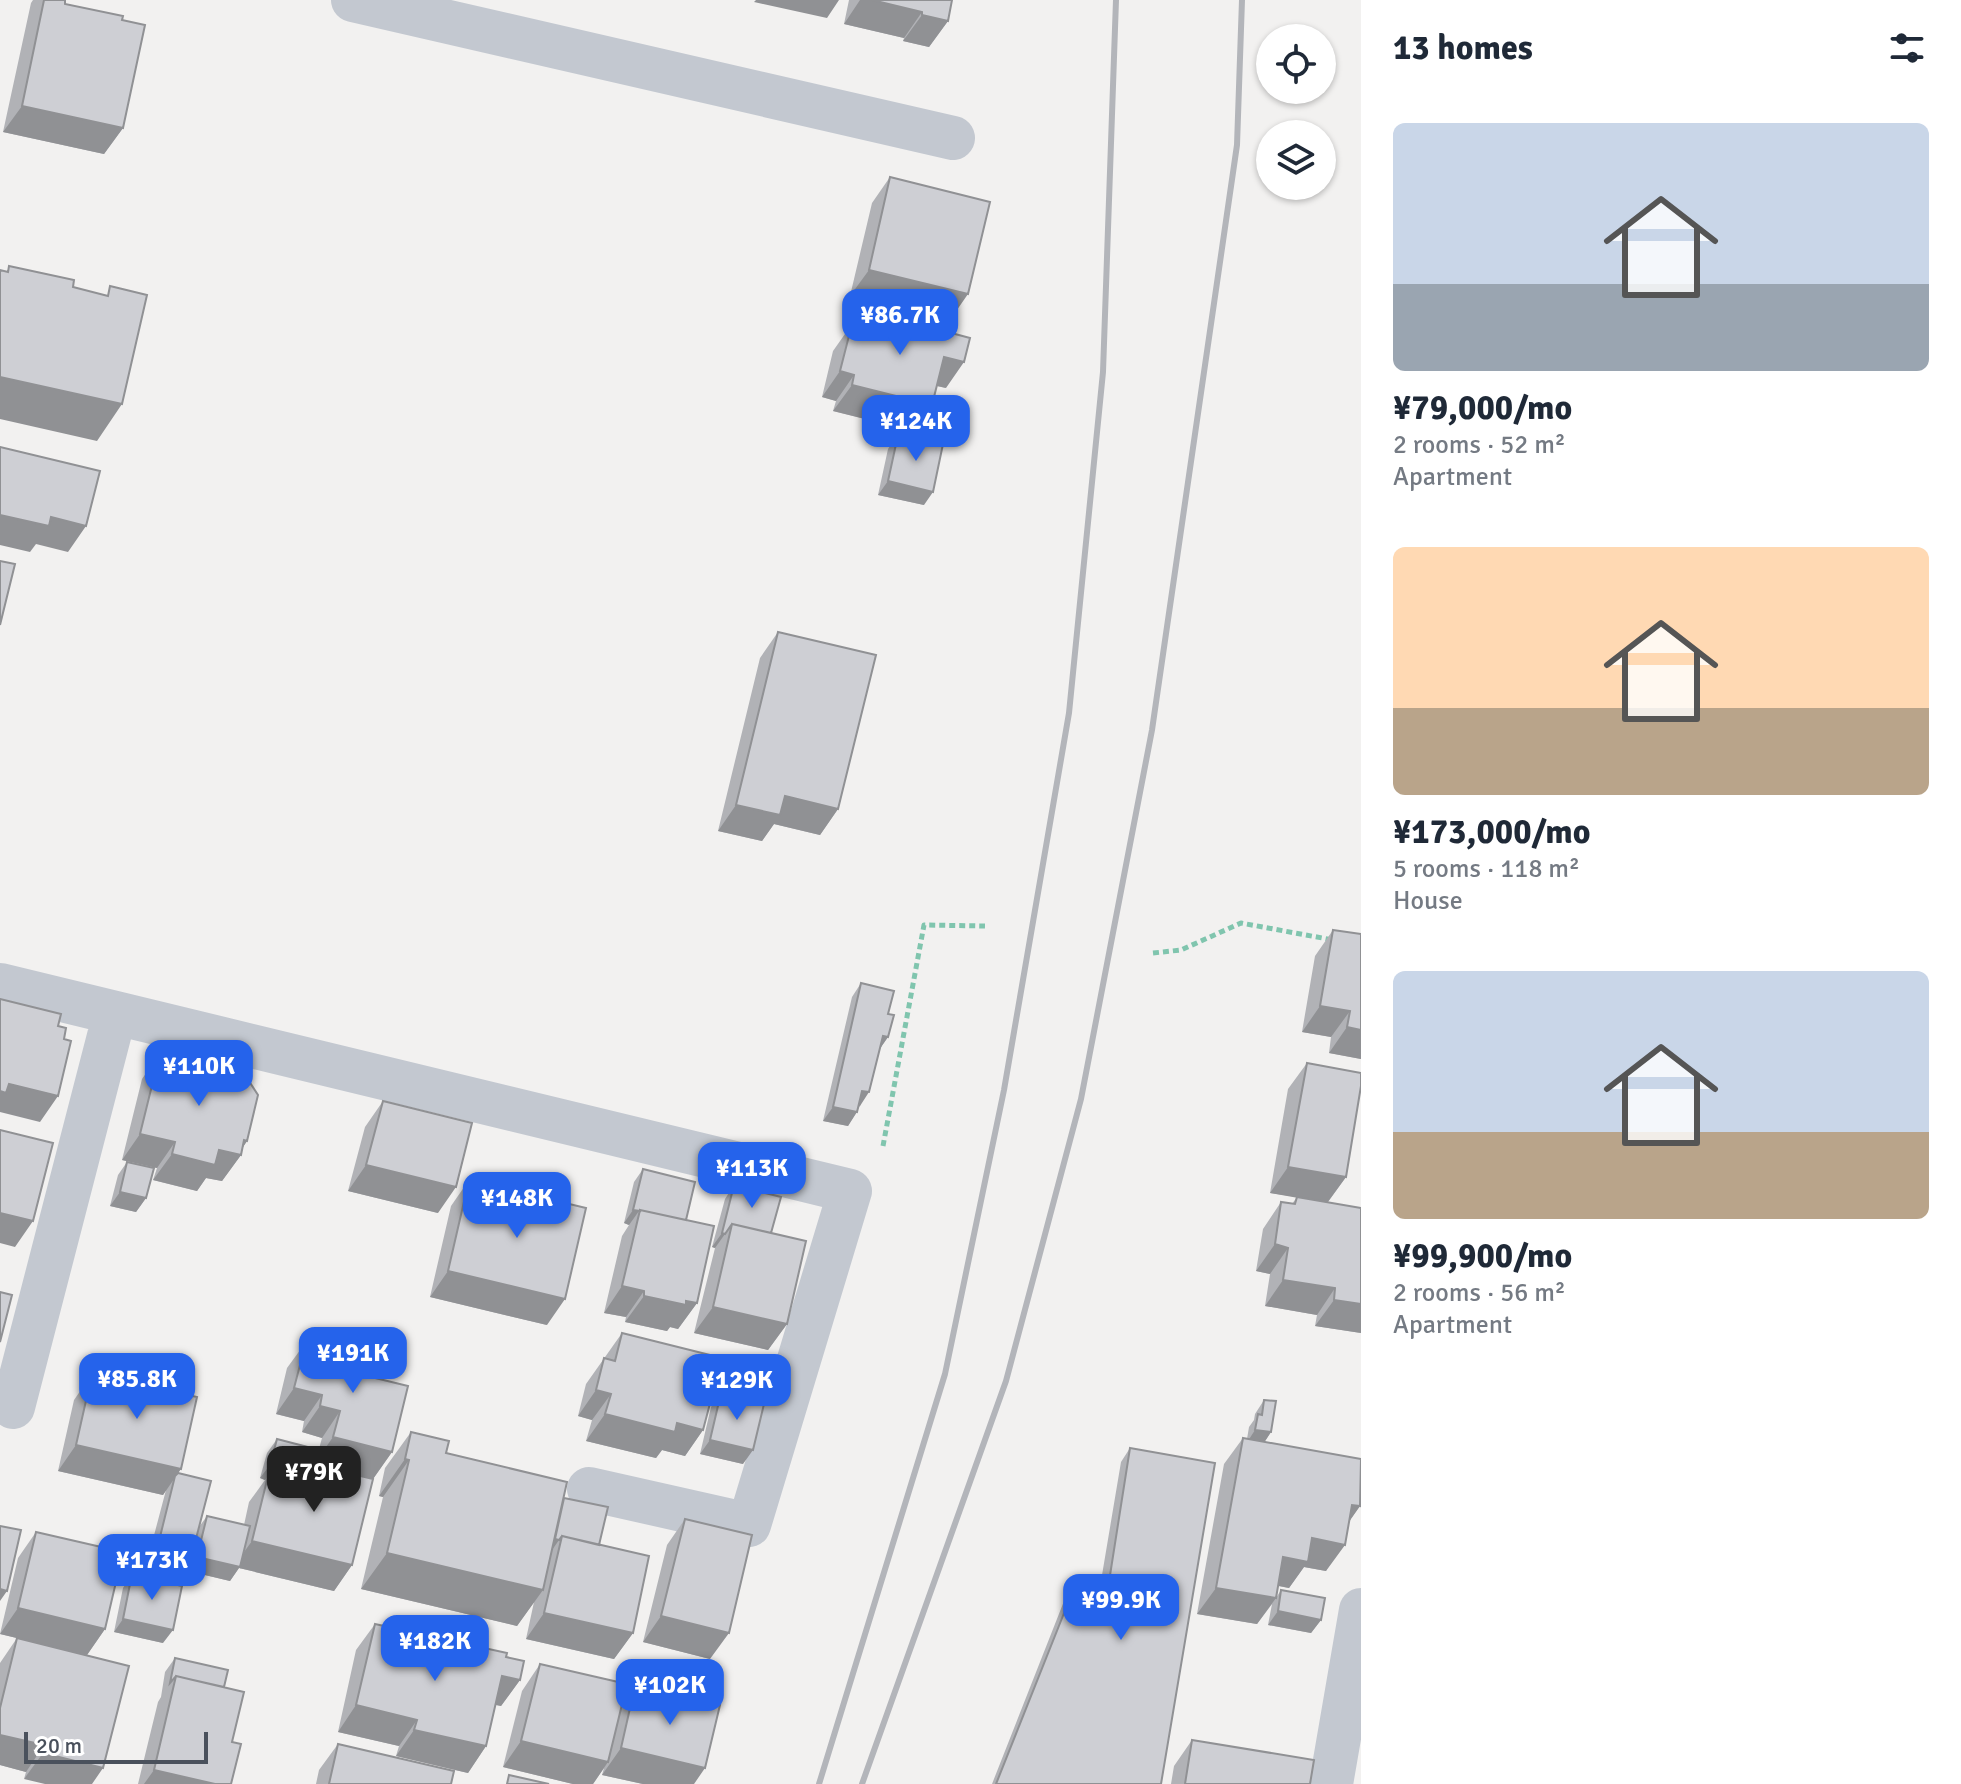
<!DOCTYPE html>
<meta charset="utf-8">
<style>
:root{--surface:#fff;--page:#f6f6f7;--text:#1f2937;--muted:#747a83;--accent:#2563eb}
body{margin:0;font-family:Signika,sans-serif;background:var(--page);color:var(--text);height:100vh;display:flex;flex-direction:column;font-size:30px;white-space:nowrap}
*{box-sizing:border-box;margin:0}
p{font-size:26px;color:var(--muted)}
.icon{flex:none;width:44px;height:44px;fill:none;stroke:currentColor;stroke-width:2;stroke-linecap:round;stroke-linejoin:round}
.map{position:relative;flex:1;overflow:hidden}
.panel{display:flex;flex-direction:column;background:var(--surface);width:600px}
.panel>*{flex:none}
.controls{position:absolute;left:1256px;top:24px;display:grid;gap:16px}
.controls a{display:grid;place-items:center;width:80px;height:80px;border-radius:50%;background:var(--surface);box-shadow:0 2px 6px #0004;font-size:40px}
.scale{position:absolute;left:24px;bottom:20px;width:184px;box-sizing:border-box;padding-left:8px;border:4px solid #4a515c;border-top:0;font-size:22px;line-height:28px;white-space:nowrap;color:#4a515c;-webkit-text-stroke:6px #fff;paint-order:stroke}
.price{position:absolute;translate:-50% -68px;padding:0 18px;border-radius:16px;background:var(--accent);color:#fff;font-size:26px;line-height:52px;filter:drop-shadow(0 2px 4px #0008)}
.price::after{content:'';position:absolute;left:50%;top:48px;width:24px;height:18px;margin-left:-12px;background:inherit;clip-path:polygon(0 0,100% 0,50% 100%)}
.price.current{background:#222;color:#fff}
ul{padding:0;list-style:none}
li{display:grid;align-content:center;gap:16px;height:424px;padding:0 32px}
li span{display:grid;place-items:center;height:248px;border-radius:12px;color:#555}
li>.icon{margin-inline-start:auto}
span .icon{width:144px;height:144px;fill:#fffc;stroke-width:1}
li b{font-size:34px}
h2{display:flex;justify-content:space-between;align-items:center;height:96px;padding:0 32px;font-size:34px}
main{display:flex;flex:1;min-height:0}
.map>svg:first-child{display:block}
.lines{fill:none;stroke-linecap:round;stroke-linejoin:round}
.path{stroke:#80c5ae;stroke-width:5;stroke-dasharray:6 4;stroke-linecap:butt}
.street{stroke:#c3c8d0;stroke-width:44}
.rail{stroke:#b3b5ba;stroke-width:6}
.wall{fill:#b1b2b6}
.shaded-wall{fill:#909194}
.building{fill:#cecfd4;stroke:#909194;stroke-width:2}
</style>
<main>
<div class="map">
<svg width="1361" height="1784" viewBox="0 0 1361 1784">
<rect width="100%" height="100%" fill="#f2f1f0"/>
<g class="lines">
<path class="path" d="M1153 953 1181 950 1241 923 1333 940
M883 1146 924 925 985 926"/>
<path class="street" d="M353 0 953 138
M0 985 850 1191 749 1525 589 1489
M13 1407 115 1013
M1331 1784 1361 1610"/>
<path class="rail" d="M819 1784 945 1374 1004 1090 1069 713 1103 372 1116 0
M862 1784 1006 1381 1081 1099 1152 730 1237 145 1242 0"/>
</g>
<path class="wall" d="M33 0H65V4L122 20 123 128 104 154 3 132 31 3Z
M849 0H952L948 21 929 47 903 41 904 38 844 24Z
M890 177 950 320 850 296 872 203Z
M869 311 946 388 936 386 913 431 833 411 836 401 822 397 833 351 852 324 859 327Z
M898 435 924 505 878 495 888 449Z
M778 632 838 809 820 835 774 824 762 841 718 831 760 658Z
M1333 930 1361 1059 1329 1053 1331 1037 1302 1032 1315 956Z
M861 983 888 1014V1037L879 1050 860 1106 848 1126 823 1121 852 997Z
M160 1053 247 1141 242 1148 241 1155 222 1181 206 1178 197 1191 153 1180 157 1168 122 1160 142 1079Z
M1307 1063 1346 1177 1328 1202 1361 1333 1315 1326 1317 1315 1265 1306 1270 1274 1256 1271 1263 1229 1281 1202 1292 1204 1297 1197 1270 1193 1288 1089Z
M383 1101 438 1213 348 1191 365 1127Z
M127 1162 146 1198 136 1212 110 1206 118 1175Z
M643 1169 686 1220 697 1303 678 1329 670 1327 667 1331 625 1322 626 1317 604 1313 622 1236 629 1225 624 1223 634 1182Z
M469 1180 547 1325 430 1297 451 1206Z
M734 1185 771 1233 787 1324 768 1350 694 1333 715 1248 712 1247 725 1199Z
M622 1333 703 1430 685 1456 662 1450 656 1458 586 1441 592 1420 578 1416 586 1384Z
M306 1342 371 1377 392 1452 373 1479 324 1465 352 1565 334 1591 239 1568 230 1581 188 1571 191 1555 183 1568 148 1558 166 1490 163 1495 58 1471 74 1400 92 1374 178 1473 199 1527 207 1516 244 1525 249 1502 265 1480 260 1478 267 1453 277 1439 319 1449 322 1438 302 1432 304 1421 276 1414 287 1368Z
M721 1393 743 1464 700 1454 711 1407Z
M1264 1400 1271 1432 1264 1442 1360 1506 1349 1521 1326 1571 1304 1567 1289 1588 1278 1586 1276 1598 1281 1590 1321 1620 1311 1633 1268 1625 1272 1604 1257 1624 1197 1614 1224 1464 1243 1438 1247 1439 1249 1427 1254 1420 1255 1414Z
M411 1432 446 1453 564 1498 599 1545 633 1633 614 1659 526 1639 534 1602 517 1626 361 1589 383 1497 379 1496 385 1468Z
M1130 1448 1161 1784H992L1066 1596 1076 1583 1100 1587 1121 1462Z
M685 1519 710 1659 643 1642 667 1545Z
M36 1532 105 1629 87 1655 129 1666 24 1779 26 1772 0 1765V1663L17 1638 0 1634 18 1558Z
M132 1574 163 1643 114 1632 123 1588Z
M375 1624 506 1657 520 1680 501 1706 495 1705 486 1746 468 1773 396 1756 399 1746 338 1732 356 1650Z
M175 1658 224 1687 232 1742 231 1784H138L158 1702 161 1697 165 1672Z
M540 1664 622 1705 635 1686 694 1784H643L602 1775 604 1768 593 1784H573L503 1767 522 1691Z
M1192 1740 1310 1784H1171L1174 1766Z
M338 1744 451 1784H316L319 1770Z"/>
<path class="shaded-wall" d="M756 0H839L827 18 754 2Z
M860 0H872L922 12 904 38 844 24Z
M922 15 948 21 929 47 903 41Z
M22 106 123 128 104 154 3 132Z
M869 270 968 294 950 320 850 296Z
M944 357 964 362 946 388 925 383Z
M840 371 854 375 836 401 822 397Z
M0 377 122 404 97 441 0 419Z
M852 385 932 405 913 431 833 411Z
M888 481 933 492 924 505 878 495Z
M0 515 51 517 86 526 68 552 36 544 30 552 0 545Z
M785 796 838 809 820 835 774 824 762 841 718 831 736 805Z
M1320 1006 1350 1011 1331 1037 1302 1032Z
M1347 1027 1361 1030V1059L1329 1053Z
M883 1036 888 1037 879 1050Z
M9 1084 58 1096 40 1122 0 1112V1091Z
M862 1091 869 1092 860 1106 853 1105Z
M833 1107 857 1112 848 1126 823 1121Z
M140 1134 175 1142 157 1168 122 1160Z
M244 1140 247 1141 238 1155H241L222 1181 206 1178 197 1191 153 1180 172 1154 219 1150Z
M366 1165 456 1187 438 1213 348 1191Z
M1288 1167 1346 1177 1327 1203 1270 1193Z
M120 1192 146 1198 136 1212 110 1206Z
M633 1210 639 1211 629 1225 624 1223Z
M0 1213 33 1221 15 1247 0 1243Z
M722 1233 725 1234 715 1248 712 1247Z
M1275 1244 1288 1248 1270 1274 1256 1271Z
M448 1271 565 1299 547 1325 430 1297Z
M1283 1280 1335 1288 1317 1315 1265 1306Z
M622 1286 644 1291 626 1317 604 1313Z
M644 1296 686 1301 697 1303 678 1329 670 1327 667 1331 625 1322Z
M1334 1300 1361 1304V1333L1315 1326Z
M713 1307 787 1324 768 1350 694 1333Z
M294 1388 322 1395 304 1421 276 1414Z
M596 1390 611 1394 592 1420 578 1416Z
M320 1406 340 1411 322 1438 302 1432Z
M605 1414 677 1423 703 1430 685 1456 662 1450 656 1458 586 1441Z
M1255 1430 1271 1432 1262 1446 1246 1444Z
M333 1437 392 1452 373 1479 315 1463Z
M710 1440 753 1450 743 1464 700 1454Z
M76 1445 181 1469 163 1495 58 1471Z
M405 1459 409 1460 383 1497 379 1496Z
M270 1465 313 1475 303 1489 284 1480 287 1471 279 1483 268 1476 265 1480 260 1478Z
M1352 1505 1360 1506 1342 1532Z
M1312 1538 1345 1545 1326 1571 1304 1567 1289 1588 1265 1583 1283 1557Z
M555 1539 559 1540 550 1553Z
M252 1541 352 1565 334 1591 239 1568 230 1581 188 1571 197 1557 234 1566Z
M158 1545 192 1554 183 1568 148 1558Z
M387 1553 543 1590 517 1626 361 1589Z
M1216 1588 1276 1598 1257 1624 1197 1614Z
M0 1589 7 1591 0 1601Z
M18 1608 105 1629 87 1655 0 1634Z
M1278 1611 1321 1620 1311 1633 1268 1625Z
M544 1613 633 1633 614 1659 526 1639Z
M661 1616 729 1633 710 1659 643 1642Z
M123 1619 173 1630 163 1643 114 1632Z
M502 1676 520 1680 501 1706 484 1702Z
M356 1705 417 1720 399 1746 338 1732Z
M414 1730 486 1746 468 1773 396 1756Z
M0 1735 44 1745 26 1772 0 1765Z
M521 1741 608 1762 593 1784H573L503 1767Z
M621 1748 705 1768 694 1784H643L602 1775Z
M43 1753 103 1768 92 1784H45L24 1779Z
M154 1770 215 1784H144Z"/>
<path class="building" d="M44 0H65V4L123 16 122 20 145 25 123 128 22 106Z
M872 0H952L948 21 922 15V12Z
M890 177 990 202 968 294 869 270Z
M9 266 74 280 73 287 108 296 110 286 147 295 122 404 0 377V270L8 272Z
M869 311 970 338 964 362 944 357 932 405 852 385 854 375 840 371 852 324 865 329Z
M898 435 943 444 933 492 888 481Z
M0 447 100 471 86 526 51 517 49 526 0 515Z
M0 561 15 564 0 625Z
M778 632 876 655 838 809 785 796 780 815 736 805Z
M1333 930 1361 934V1030L1347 1027 1350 1011 1320 1006Z
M861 983 894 991 888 1014 894 1015 888 1037 883 1036 869 1092 862 1091 857 1112 833 1107Z
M0 999 61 1014 58 1026 66 1028 64 1039 71 1041 58 1096 9 1084 6 1093 0 1091Z
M160 1053 243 1072 258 1095 247 1141 244 1140 241 1155 219 1150 215 1165 172 1154 175 1142 140 1134Z
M1307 1063 1361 1073V1086L1346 1177 1288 1167Z
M383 1101 472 1123 456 1187 366 1165Z
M0 1130 53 1143 33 1221 0 1213Z
M127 1162 154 1168 146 1198 120 1192Z
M643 1169 695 1182 686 1220 640 1210V1211L633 1210Z
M469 1180 586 1208 565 1299 448 1271Z
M734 1185 781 1197 771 1233 732 1224 725 1234 722 1233Z
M1297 1197 1361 1208V1304L1334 1300 1335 1288 1283 1280 1288 1248 1275 1244 1281 1202 1295 1204Z
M640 1210 714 1226 697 1303 686 1301V1305L644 1296V1291L622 1286Z
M732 1224 806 1241 787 1324 713 1307Z
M0 1292 12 1295 0 1342Z
M622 1333 722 1358 703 1430 677 1423 675 1432 605 1414 611 1394 596 1390 604 1358 615 1361Z
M306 1342 376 1360 371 1377 408 1386 392 1452 333 1437 340 1411 320 1406 322 1395 294 1388Z
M92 1374 197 1397 181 1469 76 1445Z
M721 1393 764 1404 753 1450 710 1440Z
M1264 1400 1276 1401 1271 1432 1255 1430 1258 1414 1262 1415Z
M411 1432 449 1441 446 1453 567 1482 543 1590 387 1553 409 1460 405 1459Z
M1243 1438 1361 1459 1360 1506 1352 1505 1345 1545 1312 1538 1308 1562 1283 1557 1276 1598 1216 1588Z
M277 1439 327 1452 324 1467 319 1466 313 1475 270 1465Z
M1130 1448 1215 1463 1161 1784H996L1076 1583 1108 1588Z
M319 1466 373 1479 352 1565 252 1541 268 1476 284 1480 287 1471 316 1478Z
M178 1473 211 1481 192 1554 158 1545 175 1476Z
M564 1498 608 1507 599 1545 562 1536 559 1540 555 1539Z
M207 1516 250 1526 240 1567 197 1557Z
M685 1519 752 1535 729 1633 661 1616Z
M0 1526 21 1530 7 1591 0 1589Z
M36 1532 123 1552 105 1629 18 1608Z
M562 1536 649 1556 633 1633 544 1613Z
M132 1574 182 1586 173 1630 123 1619Z
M1281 1590 1325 1598 1321 1620 1278 1611Z
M375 1624 507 1653 506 1657 524 1661 520 1680 502 1676 486 1746 414 1730 417 1720 356 1705Z
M17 1638 129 1666 103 1768 43 1753 44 1745 0 1735V1708Z
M175 1658 228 1670 224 1687 176 1676 170 1683Z
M540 1664 627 1684 608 1762 521 1741Z
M176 1676 244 1692 232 1742 241 1744 231 1784H215L154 1770Z
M635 1686 720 1705 705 1768 621 1748Z
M1192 1740 1314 1760 1310 1784H1185Z
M338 1744 454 1771 451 1784H329Z
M509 1775 549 1784H507Z"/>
</svg>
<div class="controls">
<a><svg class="icon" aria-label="locate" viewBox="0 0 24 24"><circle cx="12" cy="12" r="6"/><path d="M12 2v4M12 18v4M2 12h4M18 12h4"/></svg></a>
<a><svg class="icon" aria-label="layers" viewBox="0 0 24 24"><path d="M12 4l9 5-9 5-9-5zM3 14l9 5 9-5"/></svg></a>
</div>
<div class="scale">20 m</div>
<b class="price" style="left:900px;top:357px">¥86.7K</b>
<b class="price" style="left:916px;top:463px">¥124K</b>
<b class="price" style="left:199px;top:1108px">¥110K</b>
<b class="price" style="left:752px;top:1210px">¥113K</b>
<b class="price" style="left:517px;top:1240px">¥148K</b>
<b class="price" style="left:353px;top:1395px">¥191K</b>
<b class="price" style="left:137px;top:1421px">¥85.8K</b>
<b class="price" style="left:737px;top:1422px">¥129K</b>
<b class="price current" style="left:314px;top:1514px">¥79K</b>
<b class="price" style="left:152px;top:1602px">¥173K</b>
<b class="price" style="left:1121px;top:1642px">¥99.9K</b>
<b class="price" style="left:435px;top:1683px">¥182K</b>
<b class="price" style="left:670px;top:1727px">¥102K</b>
</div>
<section class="panel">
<h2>13 homes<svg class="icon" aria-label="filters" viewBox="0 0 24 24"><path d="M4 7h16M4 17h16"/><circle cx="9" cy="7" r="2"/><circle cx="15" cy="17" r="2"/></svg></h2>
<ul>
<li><span style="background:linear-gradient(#c9d6e8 65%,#9aa5b1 0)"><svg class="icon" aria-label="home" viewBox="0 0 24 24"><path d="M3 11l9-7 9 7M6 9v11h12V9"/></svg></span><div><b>¥79,000/mo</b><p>2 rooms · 52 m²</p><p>Apartment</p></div></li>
<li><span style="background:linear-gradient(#ffd9b3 65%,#b9a48a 0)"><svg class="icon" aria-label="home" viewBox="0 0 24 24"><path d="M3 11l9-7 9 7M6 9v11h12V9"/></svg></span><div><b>¥173,000/mo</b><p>5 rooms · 118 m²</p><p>House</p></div></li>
<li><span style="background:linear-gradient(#c9d6e8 65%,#b9a48a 0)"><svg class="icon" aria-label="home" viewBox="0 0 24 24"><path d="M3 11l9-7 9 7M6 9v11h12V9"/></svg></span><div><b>¥99,900/mo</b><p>2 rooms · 56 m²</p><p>Apartment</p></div></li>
</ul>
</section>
</main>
